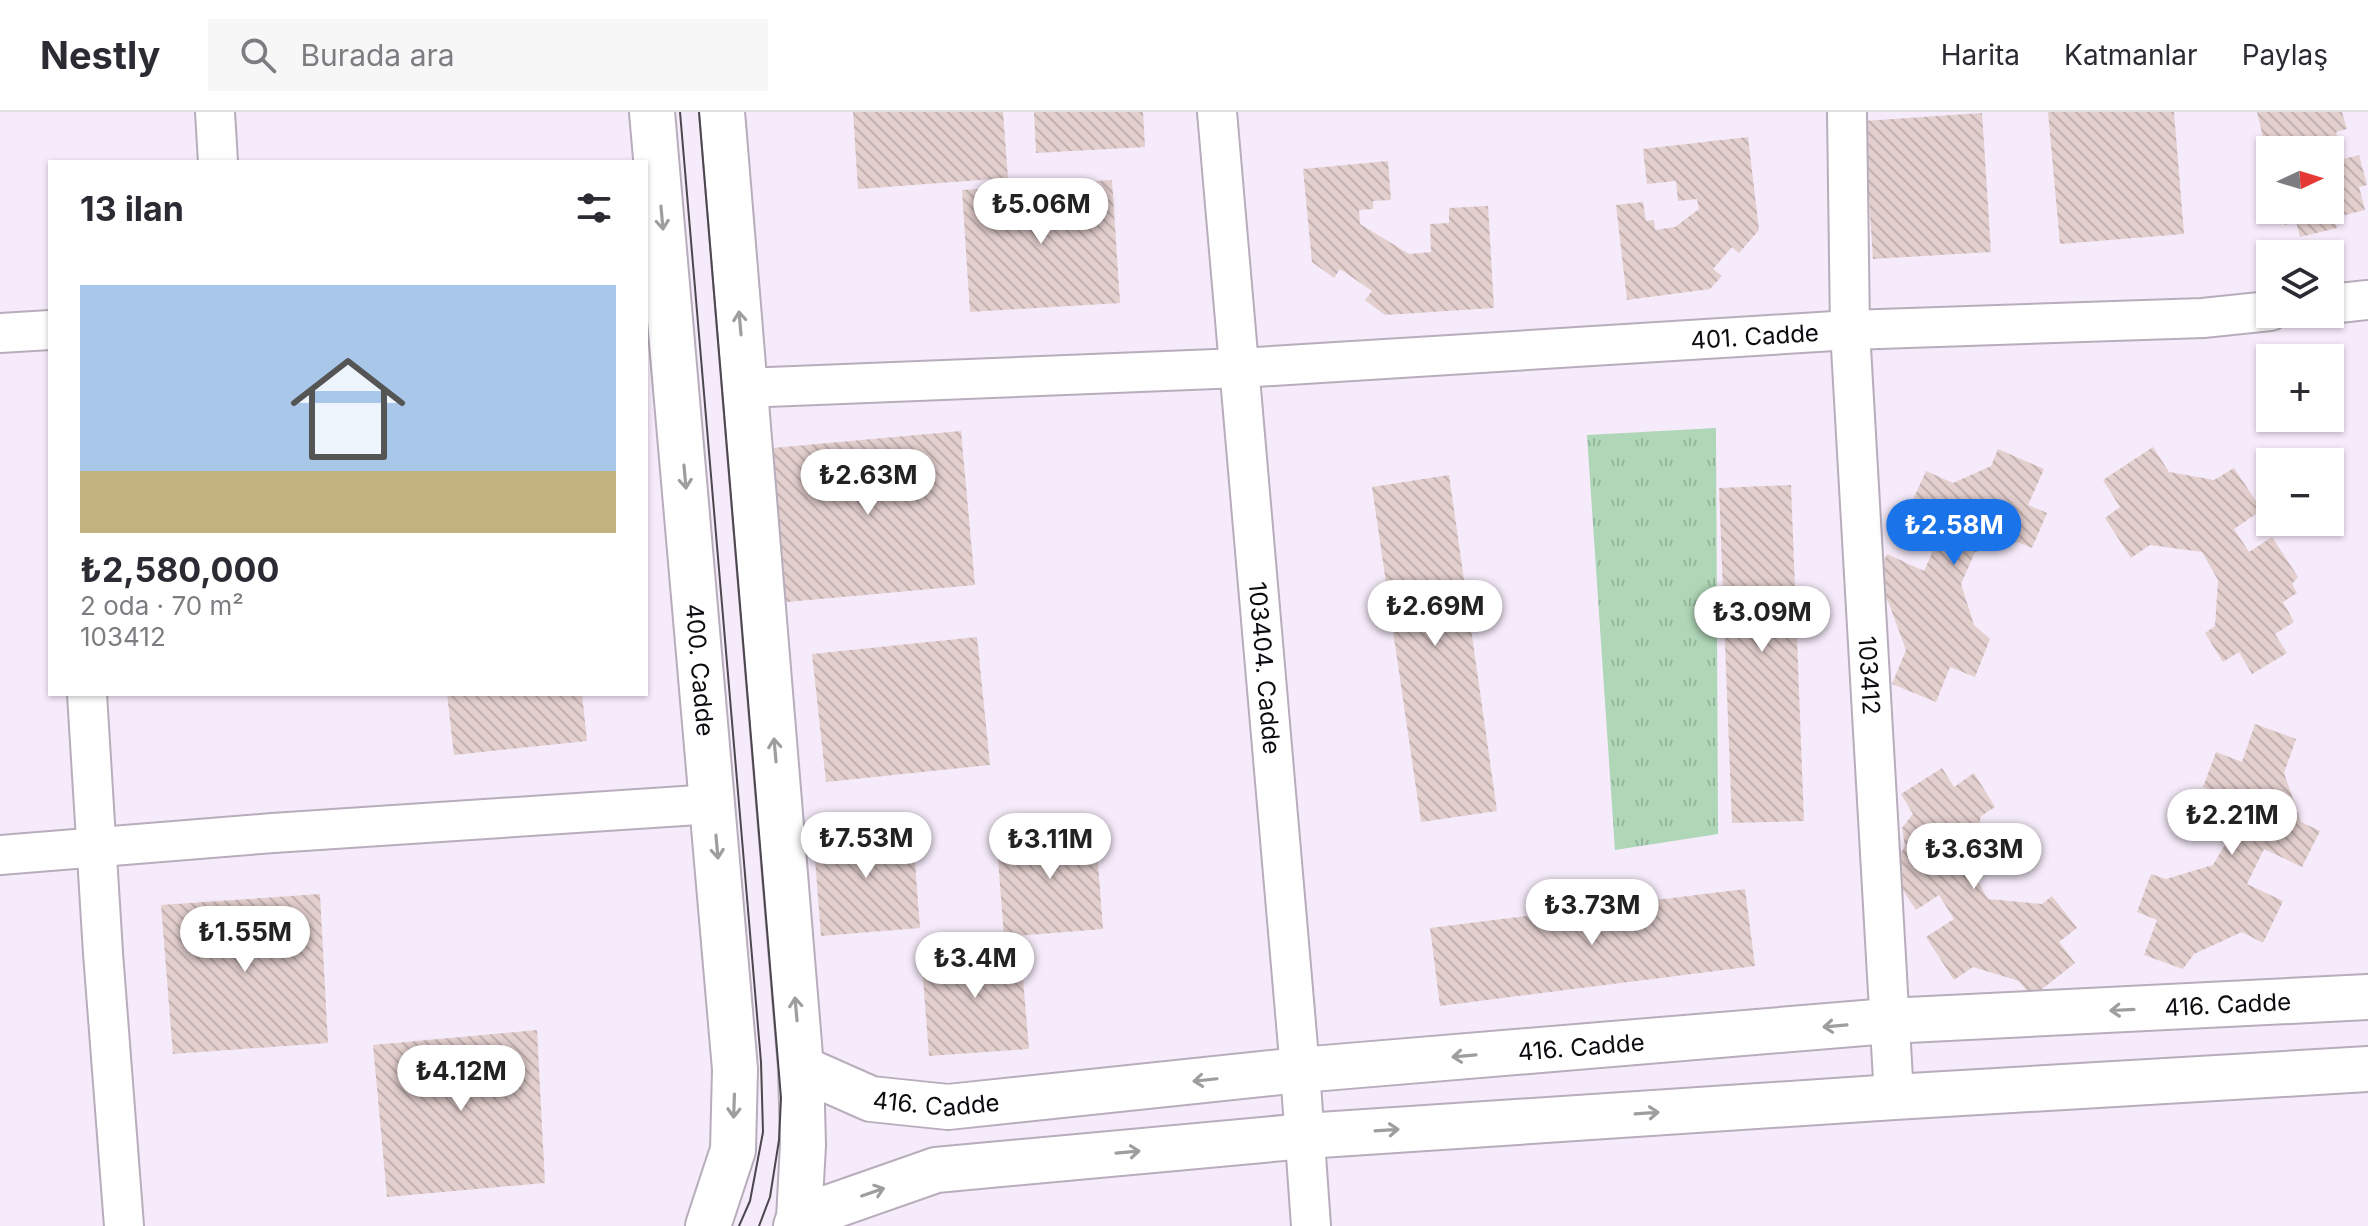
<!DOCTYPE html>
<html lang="tr">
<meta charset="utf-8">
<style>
:root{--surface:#fff;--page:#f7f7f7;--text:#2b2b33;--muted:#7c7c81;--line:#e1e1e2;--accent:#1a73e8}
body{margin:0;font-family:Inter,sans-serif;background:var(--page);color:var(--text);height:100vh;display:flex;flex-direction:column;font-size:30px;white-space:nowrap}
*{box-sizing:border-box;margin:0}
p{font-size:26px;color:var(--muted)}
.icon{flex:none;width:44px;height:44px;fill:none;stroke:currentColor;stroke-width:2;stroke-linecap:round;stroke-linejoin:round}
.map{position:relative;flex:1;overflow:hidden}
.details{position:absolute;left:48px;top:48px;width:600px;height:536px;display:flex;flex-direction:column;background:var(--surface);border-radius:0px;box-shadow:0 2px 6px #0004}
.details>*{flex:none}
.needle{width:52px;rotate:86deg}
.controls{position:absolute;left:2256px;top:24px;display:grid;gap:16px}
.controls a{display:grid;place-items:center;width:88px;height:88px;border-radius:0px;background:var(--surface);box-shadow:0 2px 6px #0004;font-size:40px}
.price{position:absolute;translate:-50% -68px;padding:0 18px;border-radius:28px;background:#fff;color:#222;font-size:26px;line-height:52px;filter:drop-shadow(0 2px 4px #0008)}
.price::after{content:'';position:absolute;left:50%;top:48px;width:24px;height:18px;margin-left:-12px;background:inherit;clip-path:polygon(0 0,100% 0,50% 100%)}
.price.on{background:var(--accent);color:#fff}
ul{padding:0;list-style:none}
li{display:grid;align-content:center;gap:16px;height:424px;padding:0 32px}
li+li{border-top:2px solid var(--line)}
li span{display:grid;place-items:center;height:248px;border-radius:0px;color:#555}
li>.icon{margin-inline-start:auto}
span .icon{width:144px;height:144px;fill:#fffc;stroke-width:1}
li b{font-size:34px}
h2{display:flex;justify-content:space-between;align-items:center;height:96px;padding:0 32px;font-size:34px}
header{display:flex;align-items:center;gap:48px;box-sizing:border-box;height:112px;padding:0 40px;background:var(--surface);border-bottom:2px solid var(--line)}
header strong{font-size:38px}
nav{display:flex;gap:44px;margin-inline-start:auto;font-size:28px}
.search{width:560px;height:72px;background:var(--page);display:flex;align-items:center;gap:20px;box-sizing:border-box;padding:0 28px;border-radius:0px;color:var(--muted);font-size:30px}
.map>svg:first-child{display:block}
.grass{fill:url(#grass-tufts)}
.building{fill:url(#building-back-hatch)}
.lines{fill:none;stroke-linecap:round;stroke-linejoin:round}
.street-casing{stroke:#b7adbb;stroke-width:42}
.secondary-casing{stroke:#b7adbb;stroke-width:48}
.street{stroke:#fff;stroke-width:38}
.secondary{stroke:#fff;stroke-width:44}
.tram{stroke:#4c464e;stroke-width:2}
.oneway{stroke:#9f9d9f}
.labels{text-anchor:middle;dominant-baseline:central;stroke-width:8;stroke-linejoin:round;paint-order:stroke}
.street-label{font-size:24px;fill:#0e0b10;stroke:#fefcff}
</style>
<header>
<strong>Nestly</strong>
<div class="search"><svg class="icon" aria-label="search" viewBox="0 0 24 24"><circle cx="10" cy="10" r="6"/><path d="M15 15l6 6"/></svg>Burada ara</div>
<nav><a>Harita</a><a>Katmanlar</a><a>Paylaş</a></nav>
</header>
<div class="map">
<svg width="2368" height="1114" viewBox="0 0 2368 1114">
<defs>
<pattern id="grass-tufts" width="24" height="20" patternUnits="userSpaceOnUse" patternTransform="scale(2)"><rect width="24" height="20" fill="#afd6b7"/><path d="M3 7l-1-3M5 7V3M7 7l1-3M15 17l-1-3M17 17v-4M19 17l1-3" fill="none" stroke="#95b69c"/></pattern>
<pattern id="building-back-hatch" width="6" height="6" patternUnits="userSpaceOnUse" patternTransform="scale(2)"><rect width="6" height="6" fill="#e3cfce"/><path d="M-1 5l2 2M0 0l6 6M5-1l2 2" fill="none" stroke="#c2b0b0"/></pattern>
</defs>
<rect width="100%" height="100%" fill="#f6ebfa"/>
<path class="grass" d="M1716 316 1718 722 1615 738 1587 323Z"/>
<path class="building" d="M853 0H1003L1008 66 858 77Z
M1034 0H1143L1145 35 1036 41Z
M2048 0H2174L2184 122 2060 132Z
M2257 0H2342L2347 17 2336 20 2343 47 2359 43 2367 73 2359 75 2365 98 2334 106 2337 116 2300 125 2296 109 2285 113 2281 98H2330V38H2270L2269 49Z
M1982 1 1991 140 1873 147 1864 9Z
M1748 25 1759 118 1739 141 1732 135 1713 157 1722 164 1710 177 1627 188 1616 93 1643 90 1646 109 1654 108 1655 118 1675 115 1699 97 1697 87 1678 89 1676 69 1647 72 1643 37Z
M1388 49 1391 88 1373 89V97L1359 98 1360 112 1409 142 1431 140 1430 112 1449 111V96L1488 94 1494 196 1385 203 1365 188 1372 179 1340 157 1334 166 1312 150 1303 57Z
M1112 68 1120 191 970 200 962 78Z
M961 319 975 473 776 491 762 337Z
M2153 335 2169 360 2214 368 2234 356 2262 398 2234 417 2249 440 2272 425 2298 465 2292 472 2297 481 2283 490 2294 510 2275 522 2287 541 2252 562 2239 540 2223 550 2205 521 2215 514 2218 468 2202 440 2150 433 2131 446 2105 406 2120 395 2103 368Z
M1998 337 2044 357 2028 393 2047 401 2032 436 2018 430 1975 440 1961 472 1974 513 1990 527 1975 565 1950 555 1936 590 1892 572 1906 538 1888 489 1869 480 1887 442 1924 459 1938 428 1902 412 1926 359 1953 371 1991 354Z
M1449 363 1497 699 1421 710 1372 375Z
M1791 373 1804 709 1732 711 1719 376Z
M977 525 990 653 826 670 812 542Z
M447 582H582L587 629 454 643Z
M2255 612 2296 627 2284 661 2301 710 2320 719 2302 755 2264 737 2247 772 2283 789 2263 831 2242 820 2194 842 2183 857 2144 843 2157 808 2137 800 2151 762 2166 767 2213 753 2233 719 2215 679 2203 675 2216 640 2242 650Z
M1942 656 1954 675 1974 661 1995 695 1981 704 1970 756 1988 787 2042 792 2052 784 2077 816 2059 830 2075 851 2032 885 2019 869 1973 855 1954 868 1926 825 1954 807 1939 783 1916 798 1890 759 1905 734 1902 716 1913 702 1901 682Z
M912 712 920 816 821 824 813 720Z
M1095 713 1103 817 1004 825 996 721Z
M1745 777 1755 854 1440 894 1430 816Z
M320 782 328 931 173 942 161 793Z
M1020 832 1029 937 929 944 921 840Z
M537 918 545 1071 387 1085 373 933Z"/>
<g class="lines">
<g class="street-casing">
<g id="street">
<path d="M215 0 218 50"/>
<path id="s1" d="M1217 0 1300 958 1311 1114"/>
<path id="s2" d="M1847 0 1850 218 1894 985"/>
<path d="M2330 192 2368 188"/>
<path d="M0 221 50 218"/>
<path id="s3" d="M746 276 1240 256 1850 218 2203 206 2270 199"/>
<path d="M87 582 103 841 124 1114"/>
<path d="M0 743 273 721 713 692"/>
</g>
</g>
<g class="secondary-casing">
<g id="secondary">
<path id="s4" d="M652 0 735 957 733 1038 708 1114"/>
<path d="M722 0 801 956 803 1033 799 1106 796 1114"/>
<path id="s5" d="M801 956 871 987 948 995 1300 958 1888 909 2368 885"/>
<path d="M799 1106 936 1058 1305 1024 1894 985 2368 957"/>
</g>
</g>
<use href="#street" class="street"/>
<use href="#secondary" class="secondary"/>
<path class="tram" d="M680 0 761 950 763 1020 750 1089 739 1114
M699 0 781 986 779 1028 770 1085 759 1114"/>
</g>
<defs><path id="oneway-shaft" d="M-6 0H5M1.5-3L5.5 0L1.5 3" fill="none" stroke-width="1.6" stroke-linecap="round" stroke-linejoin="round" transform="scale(2)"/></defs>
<g class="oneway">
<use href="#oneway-shaft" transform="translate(662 106) rotate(85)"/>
<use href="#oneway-shaft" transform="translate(740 211) rotate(-95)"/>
<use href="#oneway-shaft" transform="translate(685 365) rotate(85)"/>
<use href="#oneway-shaft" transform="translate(775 638) rotate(-95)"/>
<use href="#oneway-shaft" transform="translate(717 735) rotate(85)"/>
<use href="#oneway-shaft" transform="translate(796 897) rotate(-95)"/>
<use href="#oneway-shaft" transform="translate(2122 898) rotate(177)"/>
<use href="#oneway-shaft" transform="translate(1835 914) rotate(175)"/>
<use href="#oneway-shaft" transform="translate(1464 944) rotate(175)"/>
<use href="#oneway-shaft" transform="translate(1205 968) rotate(174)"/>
<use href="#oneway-shaft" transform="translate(734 994) rotate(92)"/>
<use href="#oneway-shaft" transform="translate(1647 1001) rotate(-4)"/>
<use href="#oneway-shaft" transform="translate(1387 1018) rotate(-4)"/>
<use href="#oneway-shaft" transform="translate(1128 1040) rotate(-5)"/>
<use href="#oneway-shaft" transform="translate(873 1080) rotate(-19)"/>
</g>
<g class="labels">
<g class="street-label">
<text stroke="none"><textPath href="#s3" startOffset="1010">401. Cadde</textPath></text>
<text stroke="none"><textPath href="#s1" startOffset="558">103404. Cadde</textPath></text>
<text stroke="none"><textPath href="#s4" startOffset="560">400. Cadde</textPath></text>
<text stroke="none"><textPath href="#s2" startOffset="564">103412</textPath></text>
<text stroke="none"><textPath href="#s5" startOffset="1438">416. Cadde</textPath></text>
<text stroke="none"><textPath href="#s5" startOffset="790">416. Cadde</textPath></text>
<text stroke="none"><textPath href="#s5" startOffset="142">416. Cadde</textPath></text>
</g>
</g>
</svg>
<div class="controls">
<a><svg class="needle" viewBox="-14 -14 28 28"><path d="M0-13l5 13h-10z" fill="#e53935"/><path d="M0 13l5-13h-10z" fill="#7c7c81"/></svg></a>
<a><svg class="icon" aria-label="layers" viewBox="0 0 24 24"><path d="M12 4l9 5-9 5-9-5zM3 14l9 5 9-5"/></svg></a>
<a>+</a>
<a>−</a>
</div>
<b class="price" style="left:1041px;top:134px">₺5.06M</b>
<b class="price" style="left:868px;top:405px">₺2.63M</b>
<b class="price on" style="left:1954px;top:455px">₺2.58M</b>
<b class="price" style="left:1435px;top:536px">₺2.69M</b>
<b class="price" style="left:1762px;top:542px">₺3.09M</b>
<b class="price" style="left:2232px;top:745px">₺2.21M</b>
<b class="price" style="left:866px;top:768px">₺7.53M</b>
<b class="price" style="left:1050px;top:769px">₺3.11M</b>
<b class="price" style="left:1974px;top:779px">₺3.63M</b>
<b class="price" style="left:1592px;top:835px">₺3.73M</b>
<b class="price" style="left:245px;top:862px">₺1.55M</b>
<b class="price" style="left:975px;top:888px">₺3.4M</b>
<b class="price" style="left:461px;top:1001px">₺4.12M</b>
<section class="details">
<h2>13 ilan<svg class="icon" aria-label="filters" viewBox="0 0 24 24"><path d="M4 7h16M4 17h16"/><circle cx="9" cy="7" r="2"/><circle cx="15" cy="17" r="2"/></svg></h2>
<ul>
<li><span style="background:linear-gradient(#a9c7e8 75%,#c2b280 0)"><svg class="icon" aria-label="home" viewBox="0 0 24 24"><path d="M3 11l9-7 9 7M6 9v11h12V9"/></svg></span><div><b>₺2,580,000</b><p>2 oda · 70 m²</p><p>103412</p></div></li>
</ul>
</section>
</div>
